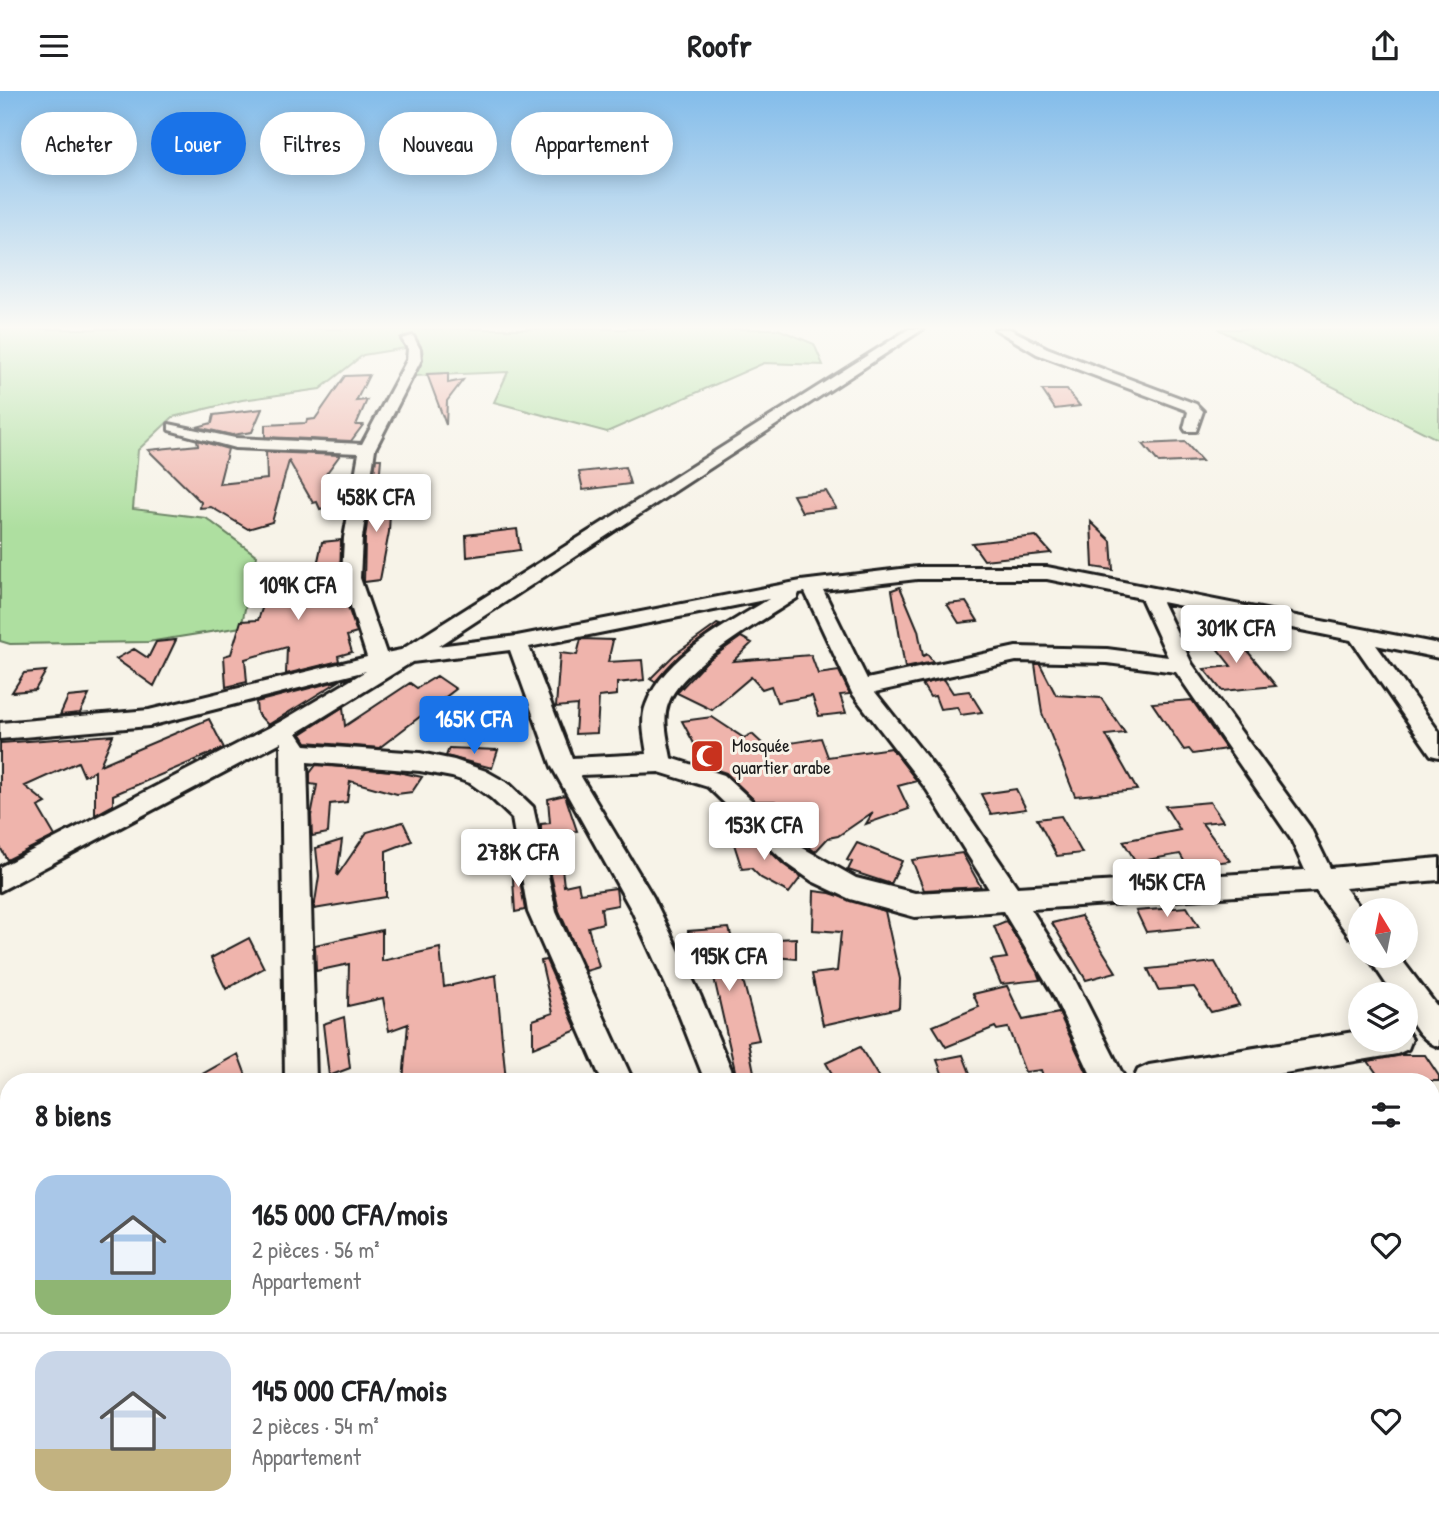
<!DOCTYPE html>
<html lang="fr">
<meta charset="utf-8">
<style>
:root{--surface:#fff;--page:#f2f2f2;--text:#202124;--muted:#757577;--line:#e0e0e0;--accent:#1a73e8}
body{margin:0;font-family:"Patrick Hand",sans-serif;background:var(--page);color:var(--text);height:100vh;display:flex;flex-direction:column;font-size:26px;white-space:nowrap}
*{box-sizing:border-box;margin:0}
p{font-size:23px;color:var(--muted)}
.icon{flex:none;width:38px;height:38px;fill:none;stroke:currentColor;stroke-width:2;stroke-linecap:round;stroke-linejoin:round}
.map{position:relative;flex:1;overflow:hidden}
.drawer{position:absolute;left:0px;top:982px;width:1440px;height:450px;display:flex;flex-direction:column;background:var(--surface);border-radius:28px 28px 0 0;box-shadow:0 4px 18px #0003}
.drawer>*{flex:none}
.guide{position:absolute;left:21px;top:21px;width:700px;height:63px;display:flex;gap:14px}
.needle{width:46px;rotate:350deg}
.tools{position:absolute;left:1348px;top:807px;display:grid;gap:14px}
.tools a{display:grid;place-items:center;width:70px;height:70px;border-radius:50%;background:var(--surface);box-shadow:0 4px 18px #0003;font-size:35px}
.price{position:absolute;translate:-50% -60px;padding:0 16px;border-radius:7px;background:#fff;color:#222;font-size:23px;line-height:46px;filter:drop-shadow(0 2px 4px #0008)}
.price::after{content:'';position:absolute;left:50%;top:42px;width:21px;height:16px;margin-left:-10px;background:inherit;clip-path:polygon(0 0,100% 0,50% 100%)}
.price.active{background:var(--accent);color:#fff}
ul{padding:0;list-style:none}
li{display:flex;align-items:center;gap:21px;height:175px;padding:0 35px}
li+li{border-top:2px solid var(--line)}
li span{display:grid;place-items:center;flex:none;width:196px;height:140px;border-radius:21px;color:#555}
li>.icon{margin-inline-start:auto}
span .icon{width:84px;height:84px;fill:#fffc;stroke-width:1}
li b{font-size:30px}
h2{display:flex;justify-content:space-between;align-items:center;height:84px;padding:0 35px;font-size:30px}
.pill{padding:0 24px;border-radius:32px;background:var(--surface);box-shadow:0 4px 18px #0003;font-size:24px;line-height:63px}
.pill.active{background:var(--accent);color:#fff}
header{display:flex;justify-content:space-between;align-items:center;height:91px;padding:0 35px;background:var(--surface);font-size:32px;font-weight:800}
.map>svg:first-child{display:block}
.green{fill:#aedfa0;stroke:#657e5e;stroke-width:2}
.building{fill:#efb4ac;stroke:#1c1c1c;stroke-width:2}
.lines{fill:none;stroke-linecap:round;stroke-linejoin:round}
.minor-casing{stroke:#1c1c1c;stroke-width:6}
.minor{fill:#f7f3e8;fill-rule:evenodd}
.labels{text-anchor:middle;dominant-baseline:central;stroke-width:6;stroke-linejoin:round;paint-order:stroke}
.poi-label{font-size:19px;fill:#1c1c1c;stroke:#f7f3e8;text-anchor:start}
</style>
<header><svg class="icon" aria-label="menu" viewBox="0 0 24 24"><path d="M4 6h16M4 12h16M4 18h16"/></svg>Roofr<svg class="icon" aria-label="share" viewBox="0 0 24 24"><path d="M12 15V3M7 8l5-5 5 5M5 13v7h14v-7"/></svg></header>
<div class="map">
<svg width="1439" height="1431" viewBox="0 0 1439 1431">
<rect width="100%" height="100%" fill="#f7f3e8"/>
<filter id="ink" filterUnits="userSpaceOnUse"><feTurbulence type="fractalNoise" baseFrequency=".0143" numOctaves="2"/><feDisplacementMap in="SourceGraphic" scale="14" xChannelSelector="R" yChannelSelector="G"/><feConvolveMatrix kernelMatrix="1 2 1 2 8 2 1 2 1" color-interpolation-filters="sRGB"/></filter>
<g filter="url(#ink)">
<path class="green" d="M0 238H778L814 253 823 274 764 272 607 341 494 311 508 281 414 285 418 255 363 264 320 298 242 309 173 326 138 359 133 418 206 427 257 465 241 536 148 551 10 553 0 550Z
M1218 238H1439V349Z"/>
<path class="building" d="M448 282V292L463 289 447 310 446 334 427 283Z
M369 284 356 310 367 309 356 334H363L351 350 265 346V334L306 332 307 329 315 328 345 285Z
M1042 299H1067L1080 315 1055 318Z
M262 318 252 341 232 344 197 336 212 332 214 324Z
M197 349 228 358 219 393 267 388 266 361 340 364 323 387 352 385 348 411 320 418 317 411 313 412 289 370 272 431 248 438 211 416 200 417 201 411 148 359 198 354Z
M1185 351 1202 370 1159 372 1143 353Z
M376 368H381L376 424 390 422 389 441 380 489 364 491 365 447Z
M625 376 630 393 583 399 579 381Z
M826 400 836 417 802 421 793 404Z
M1091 431 1111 450 1113 479 1093 476Z
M517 438 520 459 467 466 466 444Z
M1036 445 1051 462 984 469 972 452Z
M341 449 340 493 357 542 347 545 352 561 338 565 339 570 286 583 287 556 245 568 247 591 226 596 224 565 231 563 241 530 258 529 271 492 314 489 322 451Z
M900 496 918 539 923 565 927 563 933 571 905 577 892 499Z
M966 511 978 530 959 532 947 513Z
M717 533 720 534 680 564 655 591 650 588 674 564Z
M1231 540 1276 595 1222 600 1204 578 1231 575 1205 542Z
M741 546 752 552 733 570 811 564 818 583 839 580 850 603 840 604 846 622 819 625 812 605 777 611 771 595 762 598 751 586 712 619 677 602 707 570Z
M581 548 613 549 608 571 642 569 644 589 617 592V604L599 606 597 642 575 643 577 614 556 616 560 562 577 564Z
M176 549 154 595 116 568 134 558 148 567 156 551Z
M1035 573H1040L1056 604 1101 607 1125 642 1106 644 1137 699 1075 705 1042 622Z
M46 580 35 599 12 601 24 582Z
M437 585 456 598 379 657 306 651 301 643 343 616 345 635 410 592 417 597Z
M944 588 953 602 969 600 982 621 961 624 957 616 940 618 935 605 930 606 922 593Z
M341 589 268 634 257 622 256 611Z
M89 604 80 622 60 624 68 606Z
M1192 609 1226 658 1193 663 1189 658 1184 659 1152 612Z
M712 626 744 647 752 643 766 656 821 647 828 666 891 657 917 690 898 695 909 718 866 733 873 721 838 745 828 747 815 761 763 716 773 710H755L726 682 714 678 699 662 682 630Z
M209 628 224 657 113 704V714L95 724V680L84 685 78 671 25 695 46 712 38 716 55 745 7 769 0 756V652L113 644 100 674Z
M449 657 498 659 492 677 446 665Z
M316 674 393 680 422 686 412 701 397 703 350 690 347 711 330 713 328 742 312 745 311 725 317 694 310 693V682Z
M1016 698 1026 718 991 723 981 703Z
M565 704 577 740 558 742 564 795 578 792 580 802 616 797 618 814 601 817 603 832 588 836 599 876 586 880 559 820 541 739V733L550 732 548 708Z
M1210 711 1223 730 1202 732 1230 770 1187 775 1180 763 1136 771 1123 750 1180 739 1165 715Z
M1061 725 1082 762 1057 765 1037 728Z
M403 731 412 750 386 760V806L314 818 319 785 316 757 342 749 337 785 367 741Z
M740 731 783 773 801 786 789 802 761 787 751 777 742 778 734 753 749 750 733 735Z
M857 752 902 770 891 793 848 779 852 771 847 769Z
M962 762 981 796 924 799 912 769Z
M517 771 525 819 515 821 512 772Z
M814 800 830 802 885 820 900 888 899 917 823 934 812 883 837 880 841 841 813 839Z
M1187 816 1199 836 1146 841 1136 820Z
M1081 825 1116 881 1086 889 1052 832Z
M1006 830 1037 881 1040 889 1001 893 991 869 1007 867 994 835Z
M729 837 759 949 748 951 754 981 736 984 708 860 689 862 688 840Z
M382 839V870L440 857 444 896 496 884 506 990H403L408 933 389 940 383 907 348 915 349 873 316 880 315 854Z
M249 847 264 877 226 898 211 867Z
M796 847V868L776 866 777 848Z
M546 869 577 939 533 957V929L553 922 541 870Z
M1215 871 1239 914 1211 921 1194 896 1158 899 1148 878Z
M1007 895 1023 929 1059 922 1091 990H1045L1041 979 1025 981 1008 937 997 939 995 936 946 956 933 935 979 916 973 903Z
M344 926 350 977 329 985 323 933Z
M860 956 881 990H836L826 972Z
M238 963 248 990H190Z
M963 964 973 990H945L937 969Z
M1401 964H1425L1439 985V990H1382L1368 970Z"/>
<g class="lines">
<g class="minor-casing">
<path id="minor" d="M909 238H923L438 555 517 545 801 490 917 476H1047L1439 553V567L1376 554 1439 641V666L1431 664 1351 549 1162 511 1192 573 1310 736 1330 777 1439 767V789L1345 797 1362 819H1360V849L1350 846 1316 800 1031 818 1073 885 1126 990H1094L1053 903 1003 820 915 826 850 808 812 790 785 771 708 696 659 681 580 684 653 806 700 904 736 990H705L676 916 632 820 552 676 510 559 412 571 297 642 305 654 420 662 454 669 486 680 509 693 533 716 556 821 633 990H602L528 821 512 727 491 707 470 692 452 686 420 680 307 671 316 990H285L281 651 0 800V776L280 631 366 580 149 635 0 648V632L149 619 367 566 342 487 344 447 359 362 235 357 169 339V333L235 347 362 353 407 269 408 258 402 248 413 245 420 258 421 269 375 358 362 447 360 487 386 562 401 559ZM917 488H1047L1141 507 1168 566 1107 558 1016 556 867 588 823 499ZM805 501 852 602 927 699 989 798 915 802 856 787 803 757 724 684 671 667C668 650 662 629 668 613 682 574 762 530 797 507L799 502ZM769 508C727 534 664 565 646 614 640 629 645 648 647 663L572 667 529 556ZM1016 570 1107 572 1176 581 1291 748 1305 779 1017 796 943 687 875 601Z
M995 238H1010L1047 257 1196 313 1203 320 1196 340H1186L1184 337 1188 321 1186 319 1037 263Z
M1367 864H1398L1439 918V956C1418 948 1405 924 1405 903H1393Z
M1405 937 1412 948 1408 958 1397 963 1236 990H1133L1138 979 1149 974 1360 940V948H1405Z
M1439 1155V1195L1432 1198V1158Z
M329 1423H371V1431H329Z
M869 1423H947L944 1431H866Z
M1313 1423H1359L1362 1431H1316Z"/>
</g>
<use href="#minor" class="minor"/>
</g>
</g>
<linearGradient id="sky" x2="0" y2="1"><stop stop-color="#83bcea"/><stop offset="0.54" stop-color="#fbfaf5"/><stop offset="1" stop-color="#fbfaf5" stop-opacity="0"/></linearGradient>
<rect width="1439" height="438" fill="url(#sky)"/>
<defs>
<g id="mosque-square" transform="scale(1.75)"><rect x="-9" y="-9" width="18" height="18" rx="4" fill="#c8321e" stroke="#f7f3e8"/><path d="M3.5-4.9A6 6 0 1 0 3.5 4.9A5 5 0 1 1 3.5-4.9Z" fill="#fff"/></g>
</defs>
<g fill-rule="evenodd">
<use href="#mosque-square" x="707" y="665"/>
</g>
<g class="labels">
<g class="poi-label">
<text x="732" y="654">Mosquée<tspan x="732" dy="22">quartier arabe</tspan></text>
</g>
</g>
</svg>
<div class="tools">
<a><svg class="needle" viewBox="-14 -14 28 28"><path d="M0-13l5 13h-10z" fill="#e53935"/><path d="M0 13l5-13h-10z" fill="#757577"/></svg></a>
<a><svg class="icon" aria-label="layers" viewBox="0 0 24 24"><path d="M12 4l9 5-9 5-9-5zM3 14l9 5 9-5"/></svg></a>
</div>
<b class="price" style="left:376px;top:443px">458K CFA</b>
<b class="price" style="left:298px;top:531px">109K CFA</b>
<b class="price" style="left:1236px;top:574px">301K CFA</b>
<b class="price active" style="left:474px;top:665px">165K CFA</b>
<b class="price" style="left:764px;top:771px">153K CFA</b>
<b class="price" style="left:518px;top:798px">278K CFA</b>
<b class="price" style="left:1167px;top:828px">145K CFA</b>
<b class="price" style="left:729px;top:902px">195K CFA</b>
<div class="guide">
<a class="pill">Acheter</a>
<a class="pill active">Louer</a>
<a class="pill">Filtres</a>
<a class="pill">Nouveau</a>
<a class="pill">Appartement</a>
</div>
<section class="drawer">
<h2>8 biens<svg class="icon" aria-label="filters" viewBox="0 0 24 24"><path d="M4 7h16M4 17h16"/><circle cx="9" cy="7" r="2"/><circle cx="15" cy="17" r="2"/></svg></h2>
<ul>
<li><span style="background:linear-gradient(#a9c7e8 75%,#8fb573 0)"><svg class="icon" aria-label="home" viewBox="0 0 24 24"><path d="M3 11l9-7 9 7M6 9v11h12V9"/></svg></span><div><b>165 000 CFA/mois</b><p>2 pièces · 56 m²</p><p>Appartement</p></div><svg class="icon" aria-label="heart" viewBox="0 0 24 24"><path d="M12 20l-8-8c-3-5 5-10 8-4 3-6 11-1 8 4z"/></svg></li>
<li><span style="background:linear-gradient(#c9d6e8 70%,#c2b280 0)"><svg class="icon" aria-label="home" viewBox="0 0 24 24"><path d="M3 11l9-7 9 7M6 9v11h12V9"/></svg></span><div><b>145 000 CFA/mois</b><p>2 pièces · 54 m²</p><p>Appartement</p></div><svg class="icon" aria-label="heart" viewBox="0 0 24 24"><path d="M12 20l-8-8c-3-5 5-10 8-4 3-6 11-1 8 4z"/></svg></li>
</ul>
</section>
</div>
